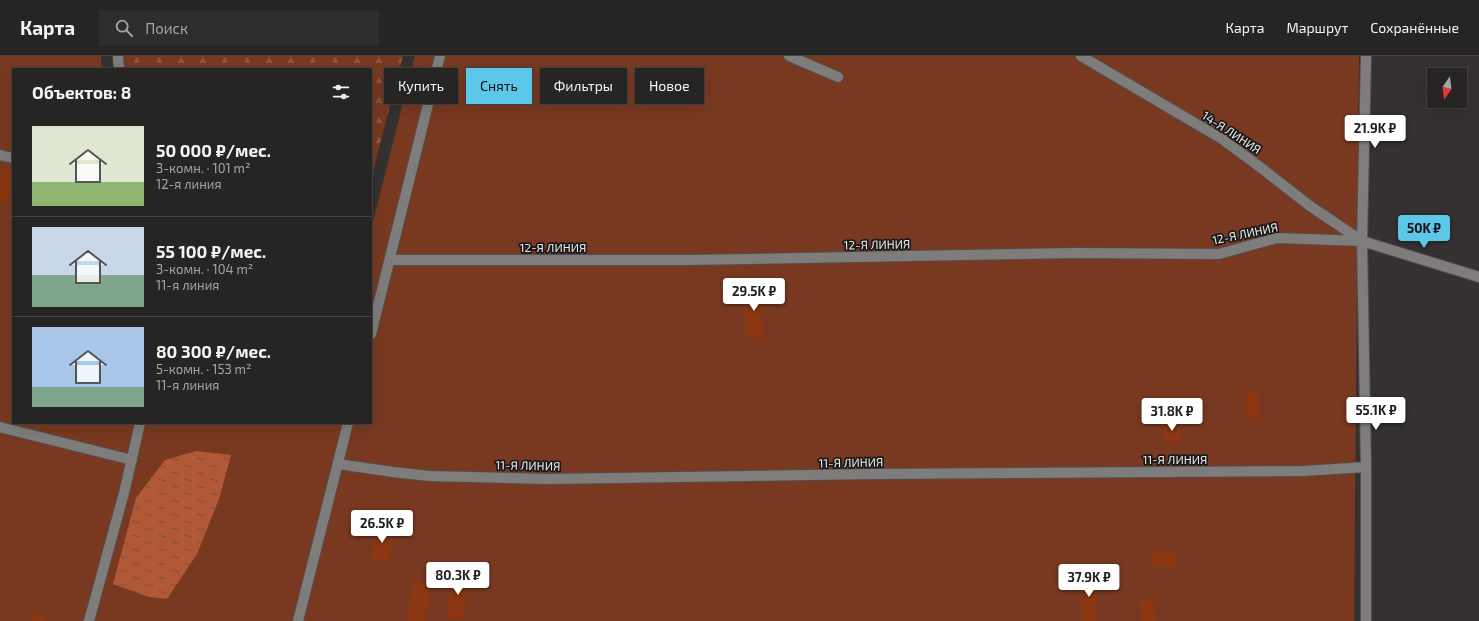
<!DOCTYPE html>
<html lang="ru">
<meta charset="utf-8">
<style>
:root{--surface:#272524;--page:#2f2d2c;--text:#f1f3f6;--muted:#a4a5a6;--line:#434241;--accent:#5cc7e8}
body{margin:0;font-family:"Exo 2",sans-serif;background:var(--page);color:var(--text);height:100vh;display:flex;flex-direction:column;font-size:15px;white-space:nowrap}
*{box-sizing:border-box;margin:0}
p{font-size:13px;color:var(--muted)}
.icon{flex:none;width:22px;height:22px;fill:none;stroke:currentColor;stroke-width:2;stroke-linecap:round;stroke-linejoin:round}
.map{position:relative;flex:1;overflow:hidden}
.sheet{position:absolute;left:12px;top:12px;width:360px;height:356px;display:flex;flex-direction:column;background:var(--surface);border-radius:0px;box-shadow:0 4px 16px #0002,0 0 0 1px var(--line)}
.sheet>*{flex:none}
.top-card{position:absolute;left:384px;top:12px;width:380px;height:36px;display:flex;gap:8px}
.needle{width:26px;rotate:194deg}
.tools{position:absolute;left:1427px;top:12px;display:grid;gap:8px}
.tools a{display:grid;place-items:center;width:40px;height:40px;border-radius:0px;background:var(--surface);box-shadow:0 4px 16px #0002,0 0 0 1px var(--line);font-size:20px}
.price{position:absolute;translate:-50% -34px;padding:0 9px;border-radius:4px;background:#fff;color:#222;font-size:13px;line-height:26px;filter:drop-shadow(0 1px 2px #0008)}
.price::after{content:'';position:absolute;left:50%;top:24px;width:12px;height:9px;margin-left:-6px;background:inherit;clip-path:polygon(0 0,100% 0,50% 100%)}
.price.active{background:var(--accent);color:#111}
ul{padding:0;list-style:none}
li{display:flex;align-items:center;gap:12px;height:100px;padding:0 20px}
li+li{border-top:1px solid var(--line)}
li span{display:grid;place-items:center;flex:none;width:112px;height:80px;border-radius:0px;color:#555}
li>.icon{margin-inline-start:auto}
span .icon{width:48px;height:48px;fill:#fffc;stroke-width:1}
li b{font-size:17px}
h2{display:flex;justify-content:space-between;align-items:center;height:48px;padding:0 20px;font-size:17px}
.chip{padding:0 14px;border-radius:0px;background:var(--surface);box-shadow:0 4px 16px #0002,0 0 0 1px var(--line);font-size:14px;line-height:36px}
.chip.active{background:var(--accent);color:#111}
header{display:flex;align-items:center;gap:24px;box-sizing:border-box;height:56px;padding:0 20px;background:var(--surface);border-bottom:1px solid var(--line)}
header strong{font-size:19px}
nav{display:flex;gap:22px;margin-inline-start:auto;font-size:14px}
.search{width:280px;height:36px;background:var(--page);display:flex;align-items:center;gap:10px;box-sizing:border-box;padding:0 14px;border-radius:0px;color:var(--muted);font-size:15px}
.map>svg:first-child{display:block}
.forest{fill:url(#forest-firs)}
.garden{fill:#793921}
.water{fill:url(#water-ripples)}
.building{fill:#8b3610}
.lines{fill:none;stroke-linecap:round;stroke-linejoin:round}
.minor-casing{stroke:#514f4e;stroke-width:12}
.minor{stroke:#7e7d7c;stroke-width:10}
.labels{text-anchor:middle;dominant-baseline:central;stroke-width:3.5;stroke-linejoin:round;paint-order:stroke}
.street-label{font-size:12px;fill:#ebeae9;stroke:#1a1919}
</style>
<header>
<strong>Карта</strong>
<div class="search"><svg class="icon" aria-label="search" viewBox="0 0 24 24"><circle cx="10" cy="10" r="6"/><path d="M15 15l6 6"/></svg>Поиск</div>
<nav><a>Карта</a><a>Маршрут</a><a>Сохранённые</a></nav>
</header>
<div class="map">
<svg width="1479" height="565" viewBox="0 0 1479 565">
<defs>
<pattern id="forest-firs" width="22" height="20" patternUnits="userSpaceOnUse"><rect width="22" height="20" fill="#793921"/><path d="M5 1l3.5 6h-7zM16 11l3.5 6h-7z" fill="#8c5641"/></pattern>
<pattern id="water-ripples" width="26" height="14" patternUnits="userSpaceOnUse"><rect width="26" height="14" fill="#b15836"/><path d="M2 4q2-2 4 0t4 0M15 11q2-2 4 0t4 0" fill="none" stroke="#81503d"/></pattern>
</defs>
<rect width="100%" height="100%" fill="#343130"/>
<path class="forest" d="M121 0H403L371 123V13H124Z"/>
<path class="garden" d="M0 0H101L102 13H13V367H371V173L415 0H1359L1354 565H0Z"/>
<path class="water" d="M196 395 231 399 219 443 197 498 167 543 149 541 113 528 136 442 165 404Z"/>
<path class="building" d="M1 111 13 114V124L7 148 0 146Z
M762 229 763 282H746L745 230Z
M1259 336V362H1246L1245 337Z
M1164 365H1180V387L1164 386Z
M377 470 394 473 388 506 371 503Z
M1174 494 1175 509 1151 511 1150 496Z
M452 516 469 518 463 564 447 563Z
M1096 518V565H1082V519Z
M414 524 432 527 425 565 406 564Z
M1154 542 1156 565H1141L1140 543Z
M32 556 46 560 45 565H30Z"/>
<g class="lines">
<g class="minor-casing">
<path id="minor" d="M118 0 119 13
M789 0 838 21
M1081 0 1222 83 1260 111 1310 150 1362 185
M0 99 13 102
M390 204H688L1075 197 1219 198 1277 182 1362 185 1479 221
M371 278 440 0
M0 371 132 404
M338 408 393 416 429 420 548 423 874 418 1303 415 1366 411
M89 565 125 433 140 367
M298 565 348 367
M1366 565V411L1362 185 1366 0"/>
</g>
<use href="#minor" class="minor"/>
</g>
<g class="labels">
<g class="street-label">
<text transform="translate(1232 76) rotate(33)">14-Я ЛИНИЯ</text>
<text transform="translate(1245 177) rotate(-12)">12-Я ЛИНИЯ</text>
<text transform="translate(877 188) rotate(-1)">12-Я ЛИНИЯ</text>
<text x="553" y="191">12-Я ЛИНИЯ</text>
<text x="1175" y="403">11-Я ЛИНИЯ</text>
<text transform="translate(851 406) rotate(-1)">11-Я ЛИНИЯ</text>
<text transform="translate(528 409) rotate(1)">11-Я ЛИНИЯ</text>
</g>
</g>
</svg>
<div class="tools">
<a><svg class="needle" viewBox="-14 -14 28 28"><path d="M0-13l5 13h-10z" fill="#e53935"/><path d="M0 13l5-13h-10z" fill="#a4a5a6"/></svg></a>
</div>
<b class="price" style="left:1375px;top:93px">21.9K ₽</b>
<b class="price active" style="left:1424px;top:193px">50K ₽</b>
<b class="price" style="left:754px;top:256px">29.5K ₽</b>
<b class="price" style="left:1376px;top:375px">55.1K ₽</b>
<b class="price" style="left:1172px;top:376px">31.8K ₽</b>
<b class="price" style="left:382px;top:488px">26.5K ₽</b>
<b class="price" style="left:458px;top:540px">80.3K ₽</b>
<b class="price" style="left:1089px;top:542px">37.9K ₽</b>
<div class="top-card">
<a class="chip">Купить</a>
<a class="chip active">Снять</a>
<a class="chip">Фильтры</a>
<a class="chip">Новое</a>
</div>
<section class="sheet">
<h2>Объектов: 8<svg class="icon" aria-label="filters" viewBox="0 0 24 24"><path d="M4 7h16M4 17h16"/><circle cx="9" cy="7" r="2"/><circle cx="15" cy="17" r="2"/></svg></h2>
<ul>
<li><span style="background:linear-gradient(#dfe7d0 70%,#8fb573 0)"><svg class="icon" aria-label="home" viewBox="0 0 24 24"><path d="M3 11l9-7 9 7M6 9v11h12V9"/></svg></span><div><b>50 000 ₽/мес.</b><p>3-комн. · 101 m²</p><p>12-я линия</p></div></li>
<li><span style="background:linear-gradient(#c9d6e8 60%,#7fa58c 0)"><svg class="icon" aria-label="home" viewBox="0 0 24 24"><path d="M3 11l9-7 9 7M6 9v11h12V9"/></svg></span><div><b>55 100 ₽/мес.</b><p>3-комн. · 104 m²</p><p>11-я линия</p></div></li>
<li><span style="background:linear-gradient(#a9c7e8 75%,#7fa58c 0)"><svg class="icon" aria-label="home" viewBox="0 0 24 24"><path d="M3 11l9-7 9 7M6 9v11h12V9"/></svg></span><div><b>80 300 ₽/мес.</b><p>5-комн. · 153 m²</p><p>11-я линия</p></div></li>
</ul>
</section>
</div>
